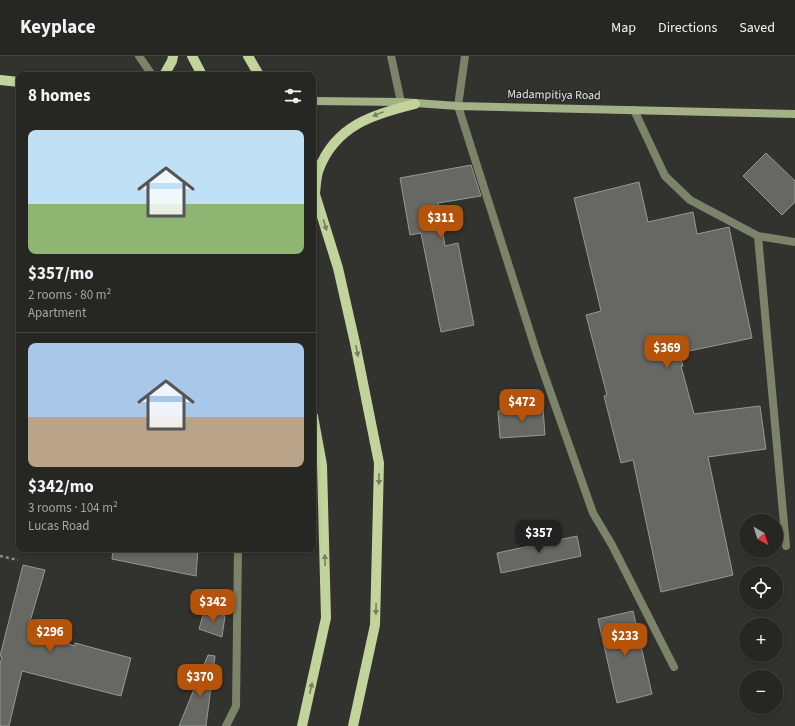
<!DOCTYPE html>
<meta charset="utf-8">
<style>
:root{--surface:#262623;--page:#323230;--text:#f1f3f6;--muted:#a4a5a6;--line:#424341;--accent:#b45309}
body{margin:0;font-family:"Source Sans 3",sans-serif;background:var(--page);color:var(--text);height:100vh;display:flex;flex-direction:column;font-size:15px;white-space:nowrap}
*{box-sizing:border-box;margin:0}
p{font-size:13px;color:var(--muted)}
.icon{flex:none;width:22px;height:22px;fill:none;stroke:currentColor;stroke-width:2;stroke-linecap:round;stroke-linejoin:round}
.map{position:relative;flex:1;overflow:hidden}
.panel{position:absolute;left:16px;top:16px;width:300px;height:480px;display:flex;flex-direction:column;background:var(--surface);border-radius:8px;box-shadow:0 2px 6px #0003,0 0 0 1px var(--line)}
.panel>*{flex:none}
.needle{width:26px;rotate:141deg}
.tools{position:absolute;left:739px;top:458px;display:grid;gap:8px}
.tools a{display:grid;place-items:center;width:44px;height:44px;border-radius:50%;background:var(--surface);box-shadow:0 2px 6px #0003,0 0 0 1px var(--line);font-size:20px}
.price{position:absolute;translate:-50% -34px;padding:0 9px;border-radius:8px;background:var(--accent);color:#fff;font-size:13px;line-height:26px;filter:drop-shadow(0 1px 2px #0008)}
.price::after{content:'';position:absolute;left:50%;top:24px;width:12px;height:9px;margin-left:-6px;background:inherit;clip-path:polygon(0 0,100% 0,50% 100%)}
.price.current{background:#222;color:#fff}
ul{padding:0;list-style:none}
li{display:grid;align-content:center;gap:8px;height:212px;padding:0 12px}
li+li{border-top:1px solid var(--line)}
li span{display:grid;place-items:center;height:124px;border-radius:8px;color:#555}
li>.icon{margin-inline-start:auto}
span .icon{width:72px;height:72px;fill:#fffc;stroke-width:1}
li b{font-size:17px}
h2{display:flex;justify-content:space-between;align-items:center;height:48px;padding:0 12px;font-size:17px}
header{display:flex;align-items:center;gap:24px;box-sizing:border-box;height:56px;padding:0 20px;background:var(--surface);border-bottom:1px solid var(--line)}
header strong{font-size:19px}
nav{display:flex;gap:22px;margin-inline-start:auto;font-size:14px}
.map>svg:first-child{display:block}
.building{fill:#676864;stroke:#969893}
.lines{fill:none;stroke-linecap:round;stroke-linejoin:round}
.path{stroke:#8b8c89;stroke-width:2.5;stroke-dasharray:3 3;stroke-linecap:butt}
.service{stroke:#7b8368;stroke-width:8}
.tertiary{stroke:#7b8368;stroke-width:8}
.secondary{stroke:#a4b085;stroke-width:8}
.primary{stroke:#c3d39c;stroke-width:10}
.oneway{fill:#767e60}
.labels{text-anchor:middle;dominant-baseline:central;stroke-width:3;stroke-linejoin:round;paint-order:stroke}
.street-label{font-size:12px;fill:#e5e6e4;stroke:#282925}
</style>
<header>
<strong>Keyplace</strong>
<nav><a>Map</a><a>Directions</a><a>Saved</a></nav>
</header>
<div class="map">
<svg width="795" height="670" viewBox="0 0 795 670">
<rect width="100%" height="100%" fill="#32332f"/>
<path class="building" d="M766 97 795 125V146L782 159 743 120Z
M471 109 481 140 438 147 445 190 458 187 474 269 441 276 421 177 410 179 400 122Z
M639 126 648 166 693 156 697 178 729 171 752 282 679 297 683 310H681L694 358 760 350 766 393 708 401 733 519 661 536 633 404 621 407 604 340 607 339 586 259 601 255 574 142Z
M543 352 545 379 500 382 498 355Z
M577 480 581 500 501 517 497 497Z
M113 493H198L196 520 112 503Z
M23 509 45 514 27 576 75 590V587L131 602 121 640 22 615 9 670H0V608L2 601 0 600Z
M205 552 225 560 222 581 199 573Z
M633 555 652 638 617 647 598 563Z
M208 599 215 600 206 670H179Z"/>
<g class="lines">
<path class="path" d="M0 500 18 504"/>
<path class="service" d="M139 0 152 19
M391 0 401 46
M465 0 458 50 537 298 593 457 612 489 674 611
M634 54 665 120 690 144 758 180 795 186
M758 180 786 490"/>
<path class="tertiary" d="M226 670 236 650 238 493"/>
<path class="secondary" d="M313 45 401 46 458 50 795 58"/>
<path class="primary" d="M192 0 202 19
M248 0 259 19
M164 19 172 5 173 0
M0 24 19 26
M313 132 338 212 355 287 379 407 375 569 353 670
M315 137C316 129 316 120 319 113 336 69 374 58 415 48
M302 670 326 562 322 409 313 360"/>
</g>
<defs><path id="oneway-solid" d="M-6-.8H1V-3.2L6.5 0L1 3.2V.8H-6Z"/></defs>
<g class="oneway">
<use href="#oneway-solid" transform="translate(378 58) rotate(158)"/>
<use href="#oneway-solid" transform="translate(325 169) rotate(73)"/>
<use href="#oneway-solid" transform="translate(357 295) rotate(79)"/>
<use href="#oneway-solid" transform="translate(379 423) rotate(91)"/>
<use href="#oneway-solid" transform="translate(325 504) rotate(-92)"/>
<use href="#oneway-solid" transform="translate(376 553) rotate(91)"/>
<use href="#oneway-solid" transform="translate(311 632) rotate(-78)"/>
</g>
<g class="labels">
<g class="street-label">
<text transform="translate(554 39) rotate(1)">Madampitiya Road</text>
</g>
</g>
</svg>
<div class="tools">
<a><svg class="needle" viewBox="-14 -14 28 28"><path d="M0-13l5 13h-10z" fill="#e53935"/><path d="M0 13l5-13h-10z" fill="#a4a5a6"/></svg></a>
<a><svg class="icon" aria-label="locate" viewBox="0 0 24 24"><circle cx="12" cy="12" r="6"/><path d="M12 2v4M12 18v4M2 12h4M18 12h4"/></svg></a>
<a>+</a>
<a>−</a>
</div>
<b class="price" style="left:441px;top:183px">$311</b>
<b class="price" style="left:667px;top:313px">$369</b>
<b class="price" style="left:522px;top:367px">$472</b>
<b class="price current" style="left:539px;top:498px">$357</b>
<b class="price" style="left:213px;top:567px">$342</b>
<b class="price" style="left:50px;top:597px">$296</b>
<b class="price" style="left:625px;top:601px">$233</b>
<b class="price" style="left:200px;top:642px">$370</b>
<section class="panel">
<h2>8 homes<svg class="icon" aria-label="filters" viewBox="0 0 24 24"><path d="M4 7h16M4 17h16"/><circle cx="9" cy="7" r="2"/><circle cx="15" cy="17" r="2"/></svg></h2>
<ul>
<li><span style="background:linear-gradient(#bfe0f5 60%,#8fb573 0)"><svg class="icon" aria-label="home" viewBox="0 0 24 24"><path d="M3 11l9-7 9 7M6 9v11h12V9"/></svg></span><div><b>$357/mo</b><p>2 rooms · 80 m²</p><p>Apartment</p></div></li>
<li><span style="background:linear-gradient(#a9c7e8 60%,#b9a48a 0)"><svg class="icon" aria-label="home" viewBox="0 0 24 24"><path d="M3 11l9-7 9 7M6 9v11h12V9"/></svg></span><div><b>$342/mo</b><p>3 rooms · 104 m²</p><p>Lucas Road</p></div></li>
</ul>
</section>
</div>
